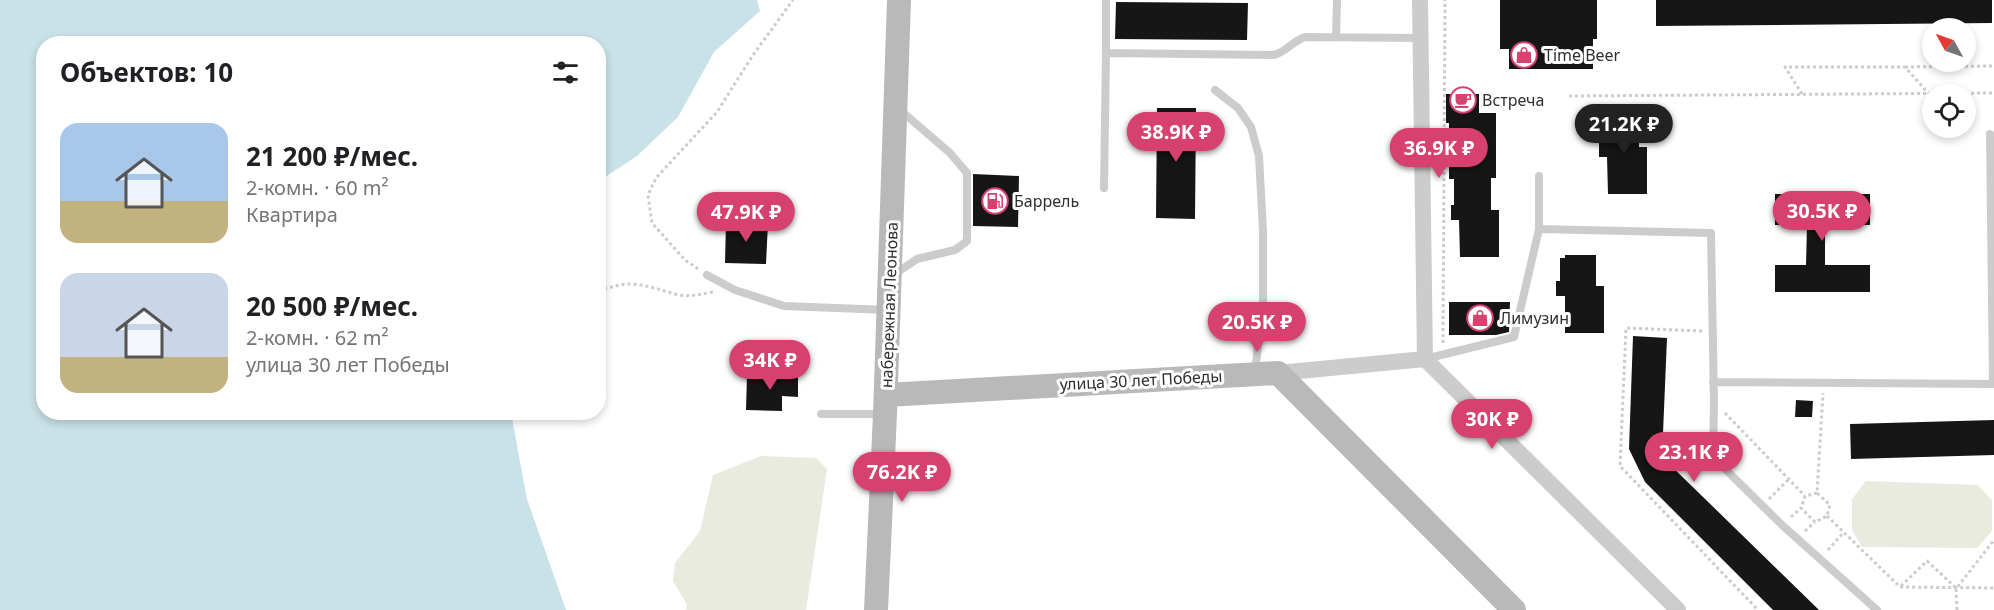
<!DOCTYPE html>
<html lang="ru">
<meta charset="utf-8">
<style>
:root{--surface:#fff;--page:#f2f2f2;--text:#202124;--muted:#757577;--accent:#d6416f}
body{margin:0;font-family:"Noto Sans",sans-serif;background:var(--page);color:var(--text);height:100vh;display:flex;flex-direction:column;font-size:22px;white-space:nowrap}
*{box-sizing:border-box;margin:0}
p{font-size:20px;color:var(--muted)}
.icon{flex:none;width:33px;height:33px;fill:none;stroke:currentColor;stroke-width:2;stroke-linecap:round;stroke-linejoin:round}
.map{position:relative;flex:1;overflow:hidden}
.side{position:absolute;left:36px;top:36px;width:570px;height:384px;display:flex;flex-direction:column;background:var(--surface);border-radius:24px;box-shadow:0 3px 9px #0003}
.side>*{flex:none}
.needle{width:39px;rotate:310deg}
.controls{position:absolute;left:1922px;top:18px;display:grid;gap:12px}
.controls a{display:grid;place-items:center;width:54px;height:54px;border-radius:50%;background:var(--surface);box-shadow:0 3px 9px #0003;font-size:30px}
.price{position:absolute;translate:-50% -51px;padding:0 14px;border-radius:21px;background:var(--accent);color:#fff;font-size:20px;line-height:39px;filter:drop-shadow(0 2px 3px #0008)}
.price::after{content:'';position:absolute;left:50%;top:36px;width:18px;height:14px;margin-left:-9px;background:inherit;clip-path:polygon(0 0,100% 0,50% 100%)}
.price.on{background:#222;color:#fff}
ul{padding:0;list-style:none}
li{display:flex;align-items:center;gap:18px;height:150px;padding:0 24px}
li span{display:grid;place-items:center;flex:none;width:168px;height:120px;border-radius:18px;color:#555}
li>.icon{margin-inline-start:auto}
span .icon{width:72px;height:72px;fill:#fffc;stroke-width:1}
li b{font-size:26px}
h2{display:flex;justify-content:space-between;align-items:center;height:72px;padding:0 24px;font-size:26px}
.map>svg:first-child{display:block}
.green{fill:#e8ebde}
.water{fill:#c9e2e7}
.building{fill:#161616}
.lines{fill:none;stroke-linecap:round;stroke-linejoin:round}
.path{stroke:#ccc;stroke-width:3;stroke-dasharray:3 3;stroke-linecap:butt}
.service{stroke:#ccc;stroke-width:8}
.minor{stroke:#ccc;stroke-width:16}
.secondary{stroke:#b9b9b9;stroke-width:24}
.labels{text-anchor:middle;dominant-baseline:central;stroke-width:6;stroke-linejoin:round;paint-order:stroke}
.poi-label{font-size:16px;fill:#2f2f2f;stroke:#fff;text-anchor:start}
.street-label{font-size:16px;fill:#2f2f2f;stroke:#fff}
</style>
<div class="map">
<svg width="1994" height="610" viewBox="0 0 1994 610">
<rect width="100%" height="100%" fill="#fff"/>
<path class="green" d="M761 456 816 458 827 469 806 610H686L687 605 673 581 675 563 700 531 713 475Z
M1866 481 1978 485 1992 500V531L1977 548 1862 547 1852 530V499Z"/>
<path class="water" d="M0 0H757L760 11 714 52 678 117 637 156 599 181 598 44H44V412L511 413 527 499 566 610H0Z"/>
<path class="building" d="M1500 0H1597V39H1593V69H1509V49H1500Z
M1656 0H1992V23L1656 26Z
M1116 2 1248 3 1247 40 1115 39Z
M1446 94H1479V113H1496V178H1491V210H1499V257H1460L1459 220H1451V205H1454V179H1449V123H1446Z
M1157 108H1196L1195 219 1156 218Z
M1608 115H1639V147H1647V194H1608L1607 157H1599V141H1603L1602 119H1607Z
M973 174 1019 176 1018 227 973 226Z
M1775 194H1870V225H1825V265H1870V292H1775V265H1806L1807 225H1775Z
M726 222 768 223 766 264 725 263Z
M1565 255H1596V286H1604V333H1565V296H1556V281H1560V258H1565Z
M1449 302H1510L1509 332 1496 335H1449Z
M1633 336 1667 338 1662 457 1819 610H1773L1645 482 1629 449Z
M747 374 798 375V397L782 396V411L746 410Z
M1796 400 1813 401 1812 417H1795Z
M1994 420V455L1851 459 1850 424Z"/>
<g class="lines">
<path class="path" d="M1905 67 1994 66
M1802 94 1785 67H1905L1928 93
M1569 96 1994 93
M698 269 685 260 652 223 648 195 656 178 717 112 753 55 793 0
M598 289C610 289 620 283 632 284 648 285 663 291 679 295 691 297 701 294 713 292
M1702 331 1626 328 1620 466 1758 610
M1443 343 1445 0
M1725 413 1805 496
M1817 493 1805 496 1801 508 1815 522 1827 516 1830 505 1817 493 1823 393
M1769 499 1789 479
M1827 516 1900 587 1994 588
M1791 517 1801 508
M1805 531 1815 522
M1828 550 1843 533
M1901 586 1927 561 1955 587
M1957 610 1956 589 1994 540"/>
<path class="service" d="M1106 0V53L1274 55C1287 52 1294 39 1306 37L1420 38
M1336 37 1337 0
M1215 90 1238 108 1251 127 1259 156 1263 231V301L1255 373
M1990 134 1993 383
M1104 188 1106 53
M1539 229V176
M895 274 917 259 955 250 967 241V173L950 153 899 109
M707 275 735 290 784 306 888 310
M1425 359 1514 337 1539 229 1711 233 1714 403 1713 457 1782 525 1877 610
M1713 382 1994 384
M821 414H884"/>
<path class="minor" d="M1420 0 1425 359
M1278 373 1425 359 1678 610"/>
<path class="secondary" d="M886 395 1278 373 1514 610
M876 610 885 414 899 0"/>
</g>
<defs>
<g id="shop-ring" transform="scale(1.35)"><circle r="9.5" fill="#fff" stroke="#d6416f" stroke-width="1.5"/><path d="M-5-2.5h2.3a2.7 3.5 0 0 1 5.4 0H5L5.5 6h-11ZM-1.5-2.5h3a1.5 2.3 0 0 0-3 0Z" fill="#d6416f"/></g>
<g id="cafe-ring" transform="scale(1.35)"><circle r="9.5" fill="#fff" stroke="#d6416f" stroke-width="1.5"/><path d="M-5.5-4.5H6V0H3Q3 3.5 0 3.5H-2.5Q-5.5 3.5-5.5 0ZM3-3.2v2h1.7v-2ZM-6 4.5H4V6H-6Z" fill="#d6416f"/></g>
<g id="fuel-ring" transform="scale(1.35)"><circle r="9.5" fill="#fff" stroke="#d6416f" stroke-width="1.5"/><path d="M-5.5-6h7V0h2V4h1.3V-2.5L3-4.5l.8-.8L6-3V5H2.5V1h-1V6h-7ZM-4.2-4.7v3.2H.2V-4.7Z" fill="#d6416f"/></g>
</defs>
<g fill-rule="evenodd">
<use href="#shop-ring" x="1524" y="55"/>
<use href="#cafe-ring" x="1463" y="100"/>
<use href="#fuel-ring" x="995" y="201"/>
<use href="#shop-ring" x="1480" y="318"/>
</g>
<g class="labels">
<g class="poi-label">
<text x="1544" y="55">Time Beer</text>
<text x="1482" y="100">Встреча</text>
<text x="1014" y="201">Баррель</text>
<text x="1500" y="318">Лимузин</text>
</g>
<g class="street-label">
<text transform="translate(889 305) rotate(-88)">набережная Леонова</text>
<text transform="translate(1141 380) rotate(-3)">улица 30 лет Победы</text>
</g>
</g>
</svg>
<div class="controls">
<a><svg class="needle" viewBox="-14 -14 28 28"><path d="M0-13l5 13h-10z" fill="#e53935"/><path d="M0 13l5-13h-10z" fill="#757577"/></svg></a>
<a><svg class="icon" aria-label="locate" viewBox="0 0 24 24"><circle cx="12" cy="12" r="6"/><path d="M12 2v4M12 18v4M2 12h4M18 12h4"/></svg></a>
</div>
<b class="price on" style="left:1624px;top:155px">21.2K ₽</b>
<b class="price" style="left:1176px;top:163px">38.9K ₽</b>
<b class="price" style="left:1439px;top:179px">36.9K ₽</b>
<b class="price" style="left:1822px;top:242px">30.5K ₽</b>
<b class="price" style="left:746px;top:243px">47.9K ₽</b>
<b class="price" style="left:1257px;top:353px">20.5K ₽</b>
<b class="price" style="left:770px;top:391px">34K ₽</b>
<b class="price" style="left:1492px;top:450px">30K ₽</b>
<b class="price" style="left:1694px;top:483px">23.1K ₽</b>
<b class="price" style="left:902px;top:503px">76.2K ₽</b>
<section class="side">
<h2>Объектов: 10<svg class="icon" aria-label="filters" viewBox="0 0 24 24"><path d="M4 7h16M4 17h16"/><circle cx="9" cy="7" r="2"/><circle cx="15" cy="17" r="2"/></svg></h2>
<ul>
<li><span style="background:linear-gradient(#a9c7e8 65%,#c2b280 0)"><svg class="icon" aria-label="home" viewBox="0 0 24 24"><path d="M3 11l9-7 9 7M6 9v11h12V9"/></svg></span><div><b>21 200 ₽/мес.</b><p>2-комн. · 60 m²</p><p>Квартира</p></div></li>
<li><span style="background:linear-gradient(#c9d6e8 70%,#c2b280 0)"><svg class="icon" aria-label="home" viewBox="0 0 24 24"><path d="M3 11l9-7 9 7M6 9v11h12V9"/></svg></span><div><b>20 500 ₽/мес.</b><p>2-комн. · 62 m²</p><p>улица 30 лет Победы</p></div></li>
</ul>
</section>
</div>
